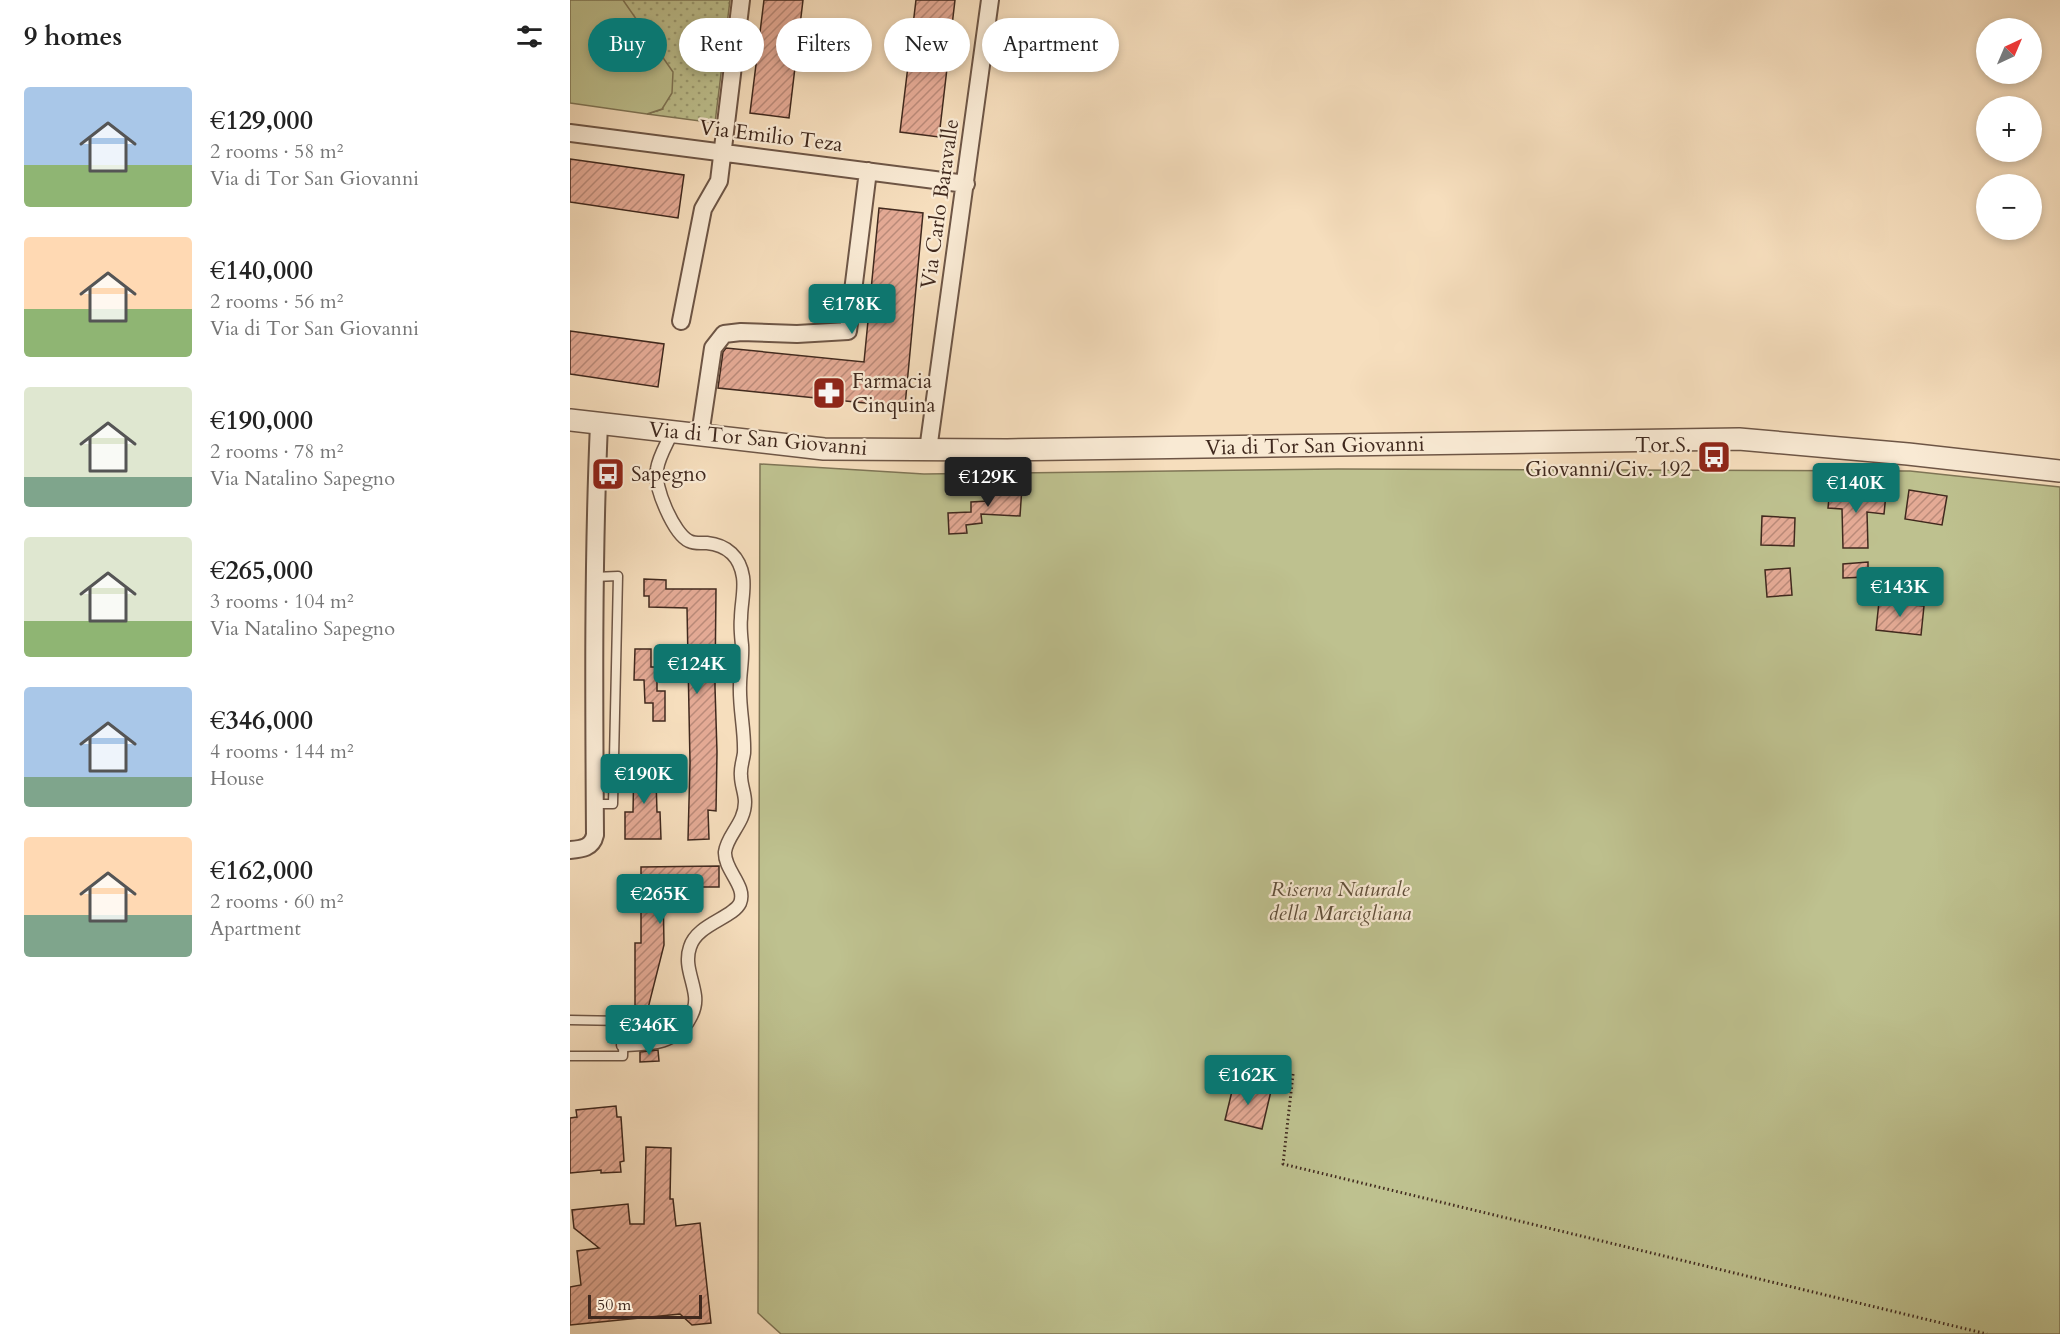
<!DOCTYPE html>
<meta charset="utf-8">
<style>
:root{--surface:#fff;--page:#f6f6f6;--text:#222;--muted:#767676;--accent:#0f766e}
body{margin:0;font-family:Cardo,serif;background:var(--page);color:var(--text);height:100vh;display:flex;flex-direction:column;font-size:22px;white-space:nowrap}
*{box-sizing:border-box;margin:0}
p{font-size:20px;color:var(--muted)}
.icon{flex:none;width:33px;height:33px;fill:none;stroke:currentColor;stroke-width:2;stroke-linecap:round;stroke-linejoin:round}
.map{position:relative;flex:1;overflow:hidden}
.panel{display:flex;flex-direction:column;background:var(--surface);width:570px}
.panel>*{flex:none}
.banner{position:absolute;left:18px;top:18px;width:570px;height:54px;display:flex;gap:12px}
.needle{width:39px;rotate:44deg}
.controls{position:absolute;left:1406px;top:18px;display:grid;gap:12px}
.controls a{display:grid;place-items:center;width:66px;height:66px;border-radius:50%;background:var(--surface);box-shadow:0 3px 9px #0003;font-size:30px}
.scale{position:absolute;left:18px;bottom:15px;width:114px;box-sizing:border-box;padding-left:6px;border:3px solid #40291e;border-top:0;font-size:16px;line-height:21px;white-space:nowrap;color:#40291e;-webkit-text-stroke:4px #f9ead4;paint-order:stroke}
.price{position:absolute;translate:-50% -51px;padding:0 14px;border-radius:6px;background:var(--accent);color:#fff;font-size:20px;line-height:39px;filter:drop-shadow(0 2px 3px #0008)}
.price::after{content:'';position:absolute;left:50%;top:36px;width:18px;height:14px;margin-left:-9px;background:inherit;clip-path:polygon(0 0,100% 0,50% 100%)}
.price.selected{background:#222;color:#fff}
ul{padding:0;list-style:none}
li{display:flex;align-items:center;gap:18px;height:150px;padding:0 24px}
li span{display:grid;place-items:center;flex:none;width:168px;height:120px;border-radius:6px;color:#555}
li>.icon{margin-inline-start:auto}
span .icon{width:72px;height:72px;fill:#fffc;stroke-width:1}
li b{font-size:26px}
h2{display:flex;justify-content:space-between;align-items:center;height:72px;padding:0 24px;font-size:26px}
.chip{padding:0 21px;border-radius:27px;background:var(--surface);box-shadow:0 3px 9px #0003;font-size:21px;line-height:54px}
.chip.selected{background:var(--accent);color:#fff}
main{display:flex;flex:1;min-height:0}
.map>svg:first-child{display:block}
.grass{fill:url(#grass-dots);stroke:#7f7556;stroke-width:1.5}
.park{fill:#bec18f;stroke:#7f7556;stroke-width:1.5}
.building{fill:url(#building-hatch);stroke:#40291e;stroke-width:1.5}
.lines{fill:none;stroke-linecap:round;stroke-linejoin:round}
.service-casing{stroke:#6e5646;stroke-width:11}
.pedestrian-casing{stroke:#6e5646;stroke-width:15}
.minor-casing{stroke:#6e5646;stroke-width:20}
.tertiary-casing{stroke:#6e5646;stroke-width:24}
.path{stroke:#40291e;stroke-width:3;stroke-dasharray:1.5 3;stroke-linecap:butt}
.service{stroke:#f9ead4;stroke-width:8}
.pedestrian{stroke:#f9ead4;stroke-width:12}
.minor{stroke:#f9ead4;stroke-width:16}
.tertiary{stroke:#f9ead4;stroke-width:21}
.labels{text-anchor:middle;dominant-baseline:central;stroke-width:4.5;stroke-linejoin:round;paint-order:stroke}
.street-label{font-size:21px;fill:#40291e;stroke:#f9ead4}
.poi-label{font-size:21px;fill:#40291e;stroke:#f9ead4;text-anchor:start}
.park-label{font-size:21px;font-style:italic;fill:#604f3a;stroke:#f9ead4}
</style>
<main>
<section class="panel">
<h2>9 homes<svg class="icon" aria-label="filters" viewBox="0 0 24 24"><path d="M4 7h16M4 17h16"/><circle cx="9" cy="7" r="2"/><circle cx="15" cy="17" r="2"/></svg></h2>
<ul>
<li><span style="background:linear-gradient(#a9c7e8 65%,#8fb573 0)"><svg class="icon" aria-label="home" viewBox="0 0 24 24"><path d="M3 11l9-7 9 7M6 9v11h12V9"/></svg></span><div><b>€129,000</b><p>2 rooms · 58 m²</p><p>Via di Tor San Giovanni</p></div></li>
<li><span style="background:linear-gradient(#ffd9b3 60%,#8fb573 0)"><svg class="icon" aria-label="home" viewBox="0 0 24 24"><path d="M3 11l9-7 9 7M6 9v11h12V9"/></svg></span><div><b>€140,000</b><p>2 rooms · 56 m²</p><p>Via di Tor San Giovanni</p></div></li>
<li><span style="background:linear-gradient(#dfe7d0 75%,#7fa58c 0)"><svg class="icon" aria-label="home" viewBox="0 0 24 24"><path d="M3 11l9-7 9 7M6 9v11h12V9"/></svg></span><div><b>€190,000</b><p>2 rooms · 78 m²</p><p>Via Natalino Sapegno</p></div></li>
<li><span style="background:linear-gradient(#dfe7d0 70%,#8fb573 0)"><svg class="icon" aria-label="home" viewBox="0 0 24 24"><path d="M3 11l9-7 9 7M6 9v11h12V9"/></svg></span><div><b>€265,000</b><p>3 rooms · 104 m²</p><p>Via Natalino Sapegno</p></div></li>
<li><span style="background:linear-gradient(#a9c7e8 75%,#7fa58c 0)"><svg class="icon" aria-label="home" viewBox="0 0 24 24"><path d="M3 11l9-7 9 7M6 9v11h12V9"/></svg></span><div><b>€346,000</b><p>4 rooms · 144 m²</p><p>House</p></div></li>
<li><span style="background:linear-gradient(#ffd9b3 65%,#7fa58c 0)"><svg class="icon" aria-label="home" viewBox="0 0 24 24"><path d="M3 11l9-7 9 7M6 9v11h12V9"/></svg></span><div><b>€162,000</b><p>2 rooms · 60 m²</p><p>Apartment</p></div></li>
</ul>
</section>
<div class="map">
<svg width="1490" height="1334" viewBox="0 0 1490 1334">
<defs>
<pattern id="grass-dots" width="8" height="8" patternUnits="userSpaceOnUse" patternTransform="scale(1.5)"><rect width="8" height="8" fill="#bec18f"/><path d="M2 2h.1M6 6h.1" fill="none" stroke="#9c9d74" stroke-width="1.8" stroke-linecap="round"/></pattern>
<pattern id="building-hatch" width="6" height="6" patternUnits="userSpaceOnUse" patternTransform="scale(1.5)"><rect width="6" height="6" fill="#e4aa95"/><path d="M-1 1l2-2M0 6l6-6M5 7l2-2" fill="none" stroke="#ba8a79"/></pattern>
</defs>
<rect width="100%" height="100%" fill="#f6debd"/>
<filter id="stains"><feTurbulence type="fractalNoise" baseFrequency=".00333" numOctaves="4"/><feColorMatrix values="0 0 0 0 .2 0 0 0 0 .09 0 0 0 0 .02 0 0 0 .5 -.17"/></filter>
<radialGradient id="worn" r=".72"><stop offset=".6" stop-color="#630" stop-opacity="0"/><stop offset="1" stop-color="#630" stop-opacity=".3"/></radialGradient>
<path class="grass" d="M53 0H160L145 123 77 114 93 109Z"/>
<path class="park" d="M0 0H53L103 72 102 93 92 109 77 114 0 103Z
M190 464 354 474 768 469 1340 471 1490 487V1334H211L188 1313Z"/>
<path class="building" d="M194 0H233L219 118 180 113Z
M346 0H385L369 137 330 132Z
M0 159 114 175 108 218 0 202Z
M309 208 353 213 335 406 305 404 148 388 153 352 156 348 294 362Z
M0 331 94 344 88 387 0 374Z
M418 485 452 487 450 516 411 514 412 523 396 525 397 533 379 534 378 513 401 512V502L418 501Z
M1260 488 1316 494 1314 514 1297 512 1298 548H1273L1272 509 1258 508Z
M1339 490 1377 496 1372 525 1335 519Z
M1192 516 1225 518 1224 546 1191 545Z
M1298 562V577L1273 578V564Z
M1220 568 1222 595 1197 597 1195 570Z
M74 579 96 580V589H146L145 687 147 752 146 811 138 810 139 839 118 840 120 763 117 608 79 607V596H74Z
M1309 602 1354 606 1351 635 1306 630Z
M65 649H81V667H87V691H95V721H83V703H75L74 680H64Z
M64 760H83L82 779H86L87 812H90L91 839H55V812H63Z
M149 866V887H93L94 945 71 1036H65V943H71V867Z
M88 1050 89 1061 70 1062V1052Z
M664 1083 701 1091 692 1129 655 1120Z
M46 1106 47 1117H51L54 1161 50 1162 51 1172 31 1173V1170L0 1173V1118L7 1117 6 1110Z
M76 1147 101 1148 100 1199H103L106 1226 130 1223 141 1323 122 1325 110 1314 0 1325V1287L11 1285 7 1251 29 1248 4 1228 2 1210 58 1204 60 1224H74Z"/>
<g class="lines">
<g class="service-casing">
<path id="service" d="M24 577 48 576 43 804H25
M0 1020 54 1021 53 1056H0"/>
</g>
<g class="pedestrian-casing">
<path id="pedestrian" d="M53 1045C79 1044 107 1044 120 1018 124 1011 126 1004 125 996 123 979 114 964 120 947 127 924 163 918 170 903 177 886 154 870 155 852 157 835 175 823 175 802 175 793 171 785 171 776 170 768 173 761 174 753 175 731 169 708 170 685 170 672 173 659 172 645 171 635 170 627 171 618 171 605 175 590 173 577 170 557 157 545 137 543 130 543 125 544 119 541 104 534 83 486 87 469 89 456 97 444 102 432"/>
</g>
<g class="minor-casing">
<path id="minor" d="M0 133 396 184
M111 321 133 209 149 181 171 0
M130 435 143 348 154 334 171 332 227 334 278 331 298 171
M358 450 420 0
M0 850C12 849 22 848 25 835 24 698 23 561 29 424"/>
</g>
<g class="tertiary-casing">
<path id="tertiary" d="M0 420 254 449 437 450 1169 439 1338 454 1490 471"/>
</g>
<path class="path" d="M723 1074 713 1164 1417 1334"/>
<use href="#service" class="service"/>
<use href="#pedestrian" class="pedestrian"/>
<use href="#minor" class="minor"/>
<use href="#tertiary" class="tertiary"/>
</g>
<defs>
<g id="pharmacy-square" transform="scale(1.725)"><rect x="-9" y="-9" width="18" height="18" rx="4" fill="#8f2418" stroke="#f9ead4"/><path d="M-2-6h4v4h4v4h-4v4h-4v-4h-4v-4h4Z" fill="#fff"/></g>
<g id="bus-square" transform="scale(1.725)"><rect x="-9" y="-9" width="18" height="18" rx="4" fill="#8f2418" stroke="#f9ead4"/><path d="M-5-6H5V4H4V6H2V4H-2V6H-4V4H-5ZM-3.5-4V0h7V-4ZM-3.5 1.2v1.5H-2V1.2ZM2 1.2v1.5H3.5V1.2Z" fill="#fff"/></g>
</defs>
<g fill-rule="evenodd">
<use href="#pharmacy-square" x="259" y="393"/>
<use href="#bus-square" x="1144" y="457"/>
<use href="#bus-square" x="38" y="474"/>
</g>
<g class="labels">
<g class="street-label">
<text transform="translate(201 136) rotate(7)">Via Emilio Teza</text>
<text transform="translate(370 204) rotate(-82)">Via Carlo Baravalle</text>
<text transform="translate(188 439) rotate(5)">Via di Tor San Giovanni</text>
<text transform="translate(745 446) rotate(-1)">Via di Tor San Giovanni</text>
</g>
<g class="poi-label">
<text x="282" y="381">Farmacia<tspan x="282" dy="24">Cinquina</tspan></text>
<text x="1121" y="445" text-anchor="end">Tor S.<tspan x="1121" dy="24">Giovanni/Civ. 192</tspan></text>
<text x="61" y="474">Sapegno</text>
</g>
<g class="park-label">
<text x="770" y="889">Riserva Naturale<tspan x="770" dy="24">della Marcigliana</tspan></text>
</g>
</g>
<rect width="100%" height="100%" filter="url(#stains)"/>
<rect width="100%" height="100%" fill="url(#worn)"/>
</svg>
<div class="controls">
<a><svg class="needle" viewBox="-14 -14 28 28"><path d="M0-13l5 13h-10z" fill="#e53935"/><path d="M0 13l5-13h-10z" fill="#767676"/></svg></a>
<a>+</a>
<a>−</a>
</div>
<div class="scale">50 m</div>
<b class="price" style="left:282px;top:335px">€178K</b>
<b class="price selected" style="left:418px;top:508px">€129K</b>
<b class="price" style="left:1286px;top:514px">€140K</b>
<b class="price" style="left:1330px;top:618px">€143K</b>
<b class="price" style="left:127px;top:695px">€124K</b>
<b class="price" style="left:74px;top:805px">€190K</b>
<b class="price" style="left:90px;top:925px">€265K</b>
<b class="price" style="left:79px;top:1056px">€346K</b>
<b class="price" style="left:678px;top:1106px">€162K</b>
<div class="banner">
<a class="chip selected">Buy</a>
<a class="chip">Rent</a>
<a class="chip">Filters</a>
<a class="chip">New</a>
<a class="chip">Apartment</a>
</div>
</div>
</main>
